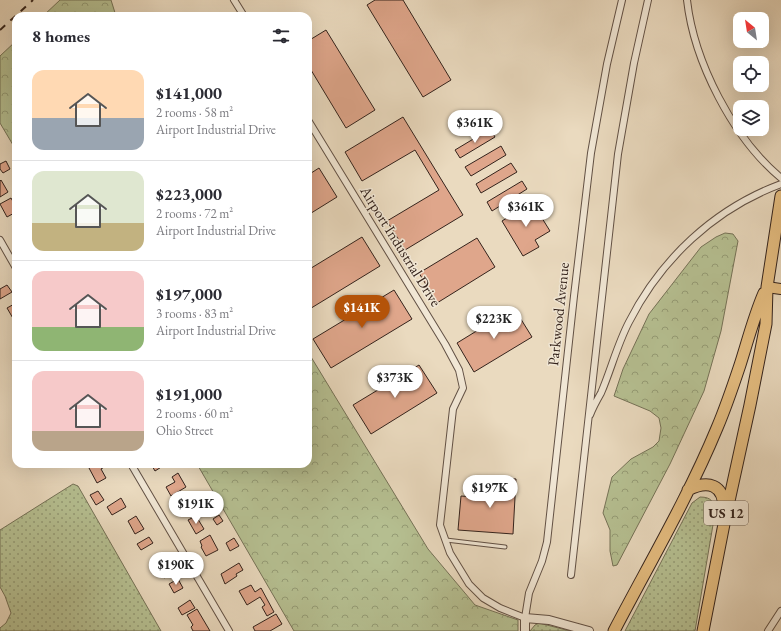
<!DOCTYPE html>
<meta charset="utf-8">
<style>
:root{--surface:#fff;--page:#f7f7f7;--text:#2b2b33;--muted:#7c7c81;--line:#e1e1e2;--accent:#b45309}
body{margin:0;font-family:"EB Garamond",serif;background:var(--page);color:var(--text);height:100vh;display:flex;flex-direction:column;font-size:15px;white-space:nowrap}
*{box-sizing:border-box;margin:0}
p{font-size:13px;color:var(--muted)}
.icon{flex:none;width:22px;height:22px;fill:none;stroke:currentColor;stroke-width:2;stroke-linecap:round;stroke-linejoin:round}
.map{position:relative;flex:1;overflow:hidden}
.details{position:absolute;left:12px;top:12px;width:300px;height:456px;display:flex;flex-direction:column;background:var(--surface);border-radius:12px;box-shadow:0 4px 16px #0002}
.details>*{flex:none}
.needle{width:26px;rotate:330deg}
.buttons{position:absolute;left:733px;top:12px;display:grid;gap:8px}
.buttons a{display:grid;place-items:center;width:36px;height:36px;border-radius:8px;background:var(--surface);box-shadow:0 4px 16px #0002;font-size:20px}
.price{position:absolute;translate:-50% -34px;padding:0 9px;border-radius:14px;background:#fff;color:#222;font-size:13px;line-height:26px;filter:drop-shadow(0 1px 2px #0008)}
.price::after{content:'';position:absolute;left:50%;top:24px;width:12px;height:9px;margin-left:-6px;background:inherit;clip-path:polygon(0 0,100% 0,50% 100%)}
.price.active{background:var(--accent);color:#fff}
ul{padding:0;list-style:none}
li{display:flex;align-items:center;gap:12px;height:100px;padding:0 20px}
li+li{border-top:1px solid var(--line)}
li span{display:grid;place-items:center;flex:none;width:112px;height:80px;border-radius:12px;color:#555}
li>.icon{margin-inline-start:auto}
span .icon{width:48px;height:48px;fill:#fffc;stroke-width:1}
li b{font-size:17px}
h2{display:flex;justify-content:space-between;align-items:center;height:48px;padding:0 20px;font-size:17px}
.map>svg:first-child{display:block}
.grass{fill:url(#grass-dots);stroke:#757257}
.forest{fill:url(#forest-crowns);stroke:#757257}
.building{fill:#dfa68b;stroke:#34231c}
.lines{fill:none;stroke-linecap:round;stroke-linejoin:round}
.service-casing{stroke:#625145;stroke-width:5}
.minor-casing{stroke:#625145;stroke-width:8}
.tertiary-casing{stroke:#625145;stroke-width:10}
.primary-casing{stroke:#34231c;stroke-width:12}
.trunk-casing{stroke:#34231c;stroke-width:13}
.service{stroke:#f1e7d5;stroke-width:3}
.minor{stroke:#f1e7d5;stroke-width:6}
.tertiary{stroke:#f1e7d5;stroke-width:8}
.primary{stroke:#e5bd80;stroke-width:10}
.trunk{stroke:#e5bd80;stroke-width:11}
.rail{stroke:#34231c;stroke-width:2;stroke-dasharray:7 7;stroke-linecap:butt}
.labels{text-anchor:middle;dominant-baseline:central;stroke-width:3;stroke-linejoin:round;paint-order:stroke}
.shield{fill:#f1e7d5;stroke:#6d5e54;stroke-width:1}
.shield-label{font-size:14px;font-weight:bold;fill:#34231c}
.street-label{font-size:15px;fill:#34231c;stroke:#f1e7d5}
</style>
<div class="map">
<svg width="781" height="631" viewBox="0 0 781 631">
<defs>
<pattern id="grass-dots" width="8" height="8" patternUnits="userSpaceOnUse"><rect width="8" height="8" fill="#b6c092"/><path d="M2 2h.1M6 6h.1" fill="none" stroke="#959c76" stroke-width="1.8" stroke-linecap="round"/></pattern>
<pattern id="forest-crowns" width="20" height="18" patternUnits="userSpaceOnUse"><rect width="20" height="18" fill="#b6c092"/><path d="M2 6a3 3 0 1 1 6 0M12 15a3 3 0 1 1 6 0" fill="none" stroke="#959c76"/></pattern>
</defs>
<rect width="100%" height="100%" fill="#eadabf"/>
<filter id="stains"><feTurbulence type="fractalNoise" baseFrequency=".005" numOctaves="4"/><feColorMatrix values="0 0 0 0 .2 0 0 0 0 .09 0 0 0 0 .02 0 0 0 .5 -.17"/></filter>
<radialGradient id="worn" r=".72"><stop offset=".6" stop-color="#630" stop-opacity="0"/><stop offset="1" stop-color="#630" stop-opacity=".3"/></radialGradient>
<path class="grass" d="M73 484 78 486 161 631H0V628L6 623 11 613 5 596 0 587V530Z
M700 497C712 497 714 502 715 513L695 631H625L692 503Z
M539 623 570 631H530L535 625Z"/>
<path class="forest" d="M60 0H111L116 16H43Z
M16 41V150L0 123V56Z
M725 233 733 234 738 241 721 331 704 391 670 464 617 565 613 566 610 551V530L603 513 612 477 631 459 653 447 659 441 661 428 659 418 650 411 614 396 623 369 649 314 701 247 716 237Z
M308 352 428 549 475 605 518 620V631H294L197 464H308Z"/>
<path class="building" d="M375 0H403L451 80 423 97 367 5Z
M326 30 375 110 346 128 308 65V41Z
M403 117 463 215 405 250 387 221 439 190 415 150 362 181 345 152Z
M490 129 495 137 460 158 455 150Z
M501 146 506 155 471 176 465 167Z
M6 161 10 169 3 173 0 169V164Z
M511 163 517 172 481 193 476 184Z
M319 168 337 197 308 215V175Z
M1 180 8 192 0 197V181Z
M522 181 527 189 492 211 487 202Z
M11 198 16 207V212L7 217 0 204Z
M532 202 550 231 535 240 539 247 523 256 502 221Z
M362 237 380 266 308 310V270Z
M477 238 495 267 437 303 419 273Z
M7 285 12 292 0 299V289Z
M394 290 412 319 331 368 313 339Z
M16 303V318L14 320 7 308Z
M514 308 532 337 474 372 457 343Z
M419 365 437 393 371 434 353 405Z
M91 464H104L106 466 101 469 106 478 97 483 89 468 92 466Z
M151 464H166L155 471Z
M178 473 186 487 171 496 166 487 175 482 172 477Z
M490 477 516 479 513 534 458 530 461 496 489 498Z
M98 491 104 500 96 505 90 495Z
M183 496 191 509 183 513 176 500Z
M121 498 126 507 112 515 107 507Z
M219 515 223 521 217 525 213 519Z
M136 516 144 529 135 534 128 521Z
M196 516 204 529 196 534 188 520Z
M210 535 218 550 206 556 201 547 202 546 200 541Z
M149 537 153 543 141 550 137 544Z
M234 538 239 546 230 551 226 543Z
M167 562 174 572 164 578 158 567Z
M239 563 243 570 236 574 237 576 225 584 221 574Z
M178 579 183 588 174 593 169 584Z
M251 585 255 592 261 588 274 612 267 616 262 607 265 605 260 597 247 605 239 591Z
M190 600 195 608 182 615 178 608Z
M197 609 210 631H193L191 627 193 625 187 615Z
M276 614 282 624 270 631H255L253 627Z"/>
<g class="lines">
<g class="service-casing">
<path id="service" d="M446 540 505 547"/>
</g>
<g class="minor-casing">
<path id="minor" d="M234 0 244 16
M687 0C694 62 733 138 781 178
M308 120 445 344 459 370 463 388 453 409 440 525 450 553 469 584 483 598 500 608 525 618 529 593 542 561 547 542 574 296 591 153 607 64 622 0
M0 240 16 268
M590 415C593 407 597 400 601 393 611 370 617 345 629 322 661 259 714 209 781 184
M131 464 229 631
M571 575 618 154 634 63 648 0
M768 631 781 611"/>
</g>
<g class="tertiary-casing">
<path id="tertiary" d="M525 631V618L549 620 589 631"/>
</g>
<g class="primary-casing">
<path id="primary" d="M767 287 781 289"/>
</g>
<g class="trunk-casing">
<path id="trunk" d="M688 490C708 480 724 484 724 509
M614 631C649 564 688 498 717 428 726 407 733 386 740 365 748 340 754 316 764 293
M703 631 724 524 750 405 766 324 767 287 781 196"/>
</g>
<use href="#service" class="service"/>
<use href="#minor" class="minor"/>
<use href="#tertiary" class="tertiary"/>
<use href="#primary" class="primary"/>
<use href="#trunk" class="trunk"/>
<path class="rail" d="M0 30 33 0"/>
</g>
<g class="labels">
<rect class="shield" x="704" y="501" width="44" height="24" rx="3"/>
<g class="shield-label">
<text x="726" y="513">US 12</text>
</g>
<g class="street-label">
<text transform="translate(401 246) rotate(58)">Airport Industrial Drive</text>
<text transform="translate(558 314) rotate(-84)">Parkwood Avenue</text>
</g>
</g>
<rect width="100%" height="100%" filter="url(#stains)"/>
<rect width="100%" height="100%" fill="url(#worn)"/>
</svg>
<div class="buttons">
<a><svg class="needle" viewBox="-14 -14 28 28"><path d="M0-13l5 13h-10z" fill="#e53935"/><path d="M0 13l5-13h-10z" fill="#7c7c81"/></svg></a>
<a><svg class="icon" aria-label="locate" viewBox="0 0 24 24"><circle cx="12" cy="12" r="6"/><path d="M12 2v4M12 18v4M2 12h4M18 12h4"/></svg></a>
<a><svg class="icon" aria-label="layers" viewBox="0 0 24 24"><path d="M12 4l9 5-9 5-9-5zM3 14l9 5 9-5"/></svg></a>
</div>
<b class="price" style="left:475px;top:144px">$361K</b>
<b class="price" style="left:526px;top:228px">$361K</b>
<b class="price active" style="left:362px;top:329px">$141K</b>
<b class="price" style="left:494px;top:340px">$223K</b>
<b class="price" style="left:395px;top:399px">$373K</b>
<b class="price" style="left:490px;top:509px">$197K</b>
<b class="price" style="left:196px;top:525px">$191K</b>
<b class="price" style="left:176px;top:586px">$190K</b>
<section class="details">
<h2>8 homes<svg class="icon" aria-label="filters" viewBox="0 0 24 24"><path d="M4 7h16M4 17h16"/><circle cx="9" cy="7" r="2"/><circle cx="15" cy="17" r="2"/></svg></h2>
<ul>
<li><span style="background:linear-gradient(#ffd9b3 60%,#9aa5b1 0)"><svg class="icon" aria-label="home" viewBox="0 0 24 24"><path d="M3 11l9-7 9 7M6 9v11h12V9"/></svg></span><div><b>$141,000</b><p>2 rooms · 58 m²</p><p>Airport Industrial Drive</p></div></li>
<li><span style="background:linear-gradient(#dfe7d0 65%,#c2b280 0)"><svg class="icon" aria-label="home" viewBox="0 0 24 24"><path d="M3 11l9-7 9 7M6 9v11h12V9"/></svg></span><div><b>$223,000</b><p>2 rooms · 72 m²</p><p>Airport Industrial Drive</p></div></li>
<li><span style="background:linear-gradient(#f6c9c9 70%,#8fb573 0)"><svg class="icon" aria-label="home" viewBox="0 0 24 24"><path d="M3 11l9-7 9 7M6 9v11h12V9"/></svg></span><div><b>$197,000</b><p>3 rooms · 83 m²</p><p>Airport Industrial Drive</p></div></li>
<li><span style="background:linear-gradient(#f6c9c9 75%,#b9a48a 0)"><svg class="icon" aria-label="home" viewBox="0 0 24 24"><path d="M3 11l9-7 9 7M6 9v11h12V9"/></svg></span><div><b>$191,000</b><p>2 rooms · 60 m²</p><p>Ohio Street</p></div></li>
</ul>
</section>
</div>
